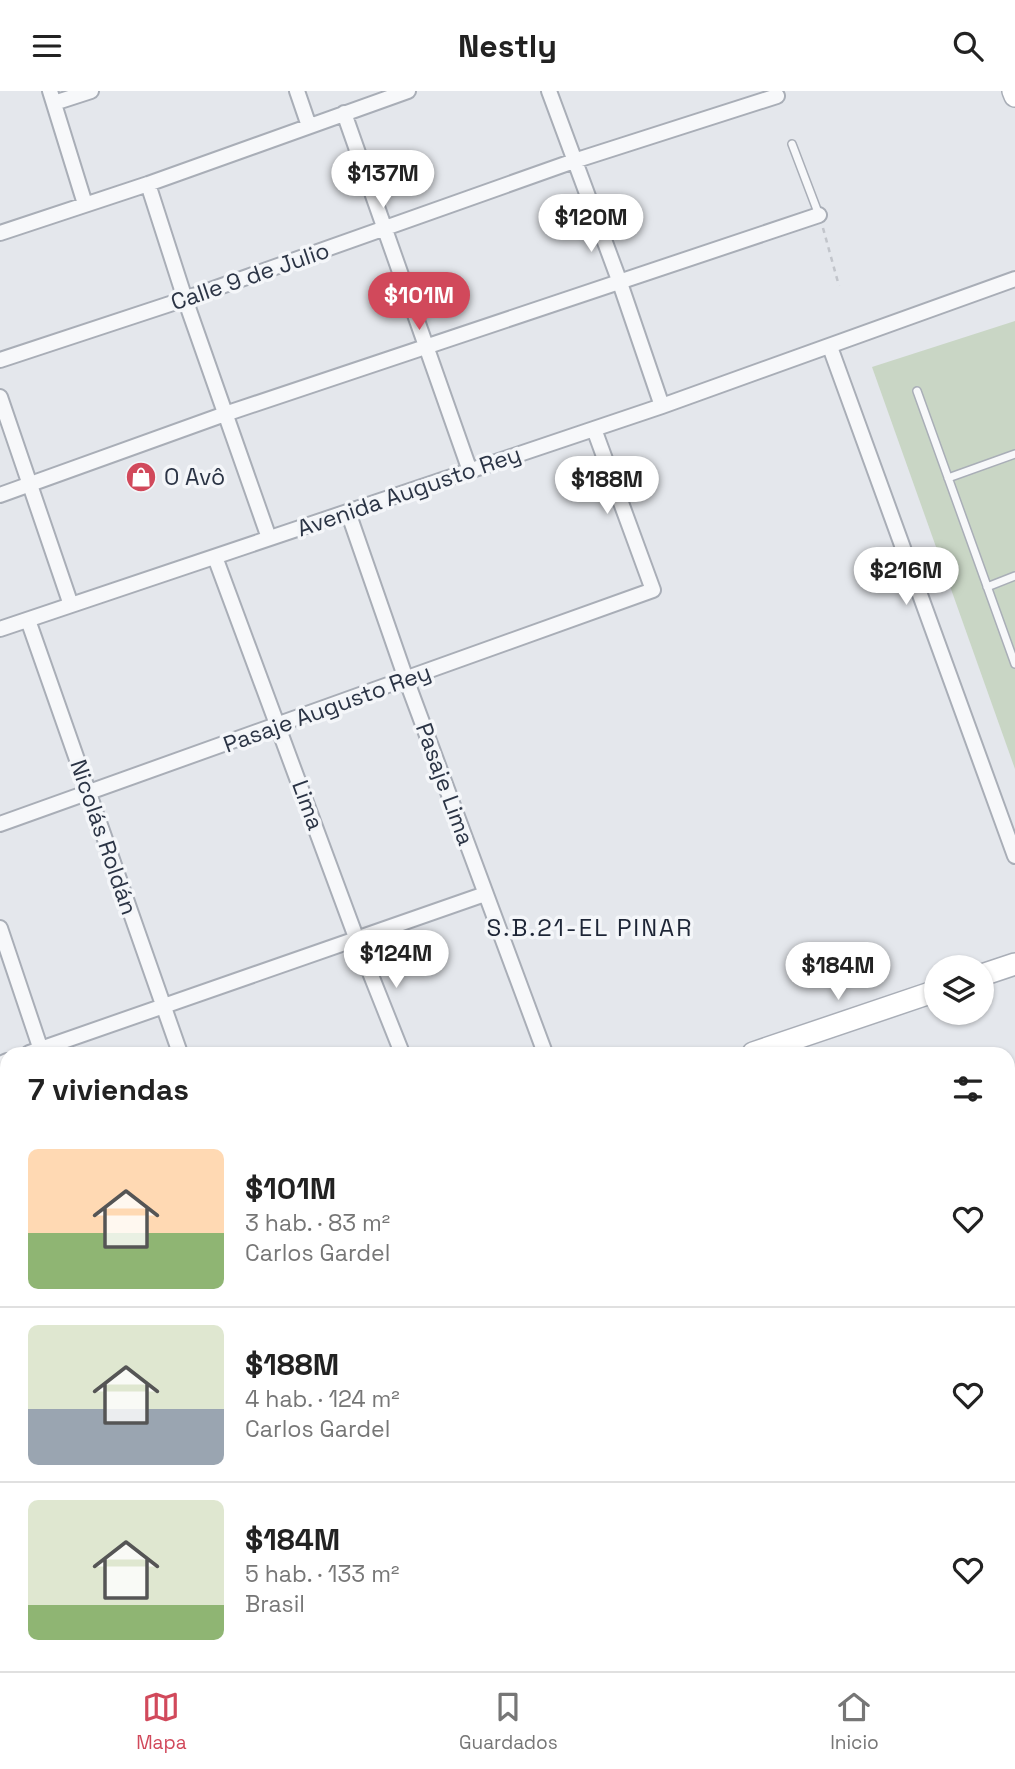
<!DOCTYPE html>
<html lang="es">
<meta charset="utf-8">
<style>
:root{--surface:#fff;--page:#f6f6f6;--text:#222;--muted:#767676;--line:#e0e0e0;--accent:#d1495b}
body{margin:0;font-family:"Space Grotesk",sans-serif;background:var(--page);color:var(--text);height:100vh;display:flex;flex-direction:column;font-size:26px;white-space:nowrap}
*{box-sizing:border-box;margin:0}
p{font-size:23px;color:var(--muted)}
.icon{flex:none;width:38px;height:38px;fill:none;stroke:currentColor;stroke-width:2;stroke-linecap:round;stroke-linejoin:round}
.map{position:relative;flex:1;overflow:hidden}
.panel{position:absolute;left:0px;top:956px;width:1015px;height:625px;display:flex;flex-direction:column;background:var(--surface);border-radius:21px 21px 0 0;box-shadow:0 2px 5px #0004}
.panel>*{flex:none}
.fabs{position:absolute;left:924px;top:864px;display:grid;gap:14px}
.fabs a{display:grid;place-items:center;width:70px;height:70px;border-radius:50%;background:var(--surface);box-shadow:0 2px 5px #0004;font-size:35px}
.price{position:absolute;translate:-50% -60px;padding:0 16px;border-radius:24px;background:#fff;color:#222;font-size:23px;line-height:46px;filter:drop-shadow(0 2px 4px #0008)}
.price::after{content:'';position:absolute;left:50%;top:42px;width:21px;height:16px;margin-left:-10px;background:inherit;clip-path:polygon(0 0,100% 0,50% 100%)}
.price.selected{background:var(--accent);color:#fff}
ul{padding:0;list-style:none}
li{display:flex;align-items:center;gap:21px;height:175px;padding:0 28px}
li+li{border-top:2px solid var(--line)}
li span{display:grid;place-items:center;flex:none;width:196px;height:140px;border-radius:10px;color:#555}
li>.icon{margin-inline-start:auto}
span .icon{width:84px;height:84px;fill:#fffc;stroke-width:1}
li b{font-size:30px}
h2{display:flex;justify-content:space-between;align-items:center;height:84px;padding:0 28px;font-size:30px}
header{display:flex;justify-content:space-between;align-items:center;height:91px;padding:0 28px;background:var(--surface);font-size:32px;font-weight:700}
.tab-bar{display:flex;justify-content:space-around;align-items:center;height:98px;border-top:2px solid var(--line);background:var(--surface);font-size:19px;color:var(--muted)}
.tab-bar a{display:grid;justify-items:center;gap:4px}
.tab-bar .selected{color:var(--accent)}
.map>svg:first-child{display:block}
.green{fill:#c9d6c5}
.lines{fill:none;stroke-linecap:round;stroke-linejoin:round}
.stream{stroke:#9fb4cc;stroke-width:4.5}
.lane-casing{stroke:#a9aeb7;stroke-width:10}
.street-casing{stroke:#a9aeb7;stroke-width:18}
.secondary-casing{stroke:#a9aeb7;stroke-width:24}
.path{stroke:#c2c5cb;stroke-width:2.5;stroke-dasharray:5 5;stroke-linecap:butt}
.lane{stroke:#f7f8fa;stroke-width:7}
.street{stroke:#f7f8fa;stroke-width:14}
.secondary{stroke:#fff;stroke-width:21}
.labels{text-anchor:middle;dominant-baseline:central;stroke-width:7;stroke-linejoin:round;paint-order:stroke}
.street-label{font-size:23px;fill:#2b3445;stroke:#f4f6f9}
.poi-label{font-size:23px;fill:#2b3445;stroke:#f4f6f9;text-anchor:start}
.neighbourhood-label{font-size:24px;letter-spacing:2px;fill:#1d2536;stroke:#f4f6f9}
</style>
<header><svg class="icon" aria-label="menu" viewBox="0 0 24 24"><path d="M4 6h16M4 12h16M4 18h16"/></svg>Nestly<svg class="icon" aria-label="search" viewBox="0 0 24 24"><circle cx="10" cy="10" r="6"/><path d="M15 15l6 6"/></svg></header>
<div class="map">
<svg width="1015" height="1580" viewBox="0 0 1015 1580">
<rect width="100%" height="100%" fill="#e4e7ec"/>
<path class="green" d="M1015 230V678L872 276Z"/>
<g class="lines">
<path class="stream" d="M739 1573 741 1580"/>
<g class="lane-casing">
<path id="lane" d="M792 53 819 124
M917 300 1015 573
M948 387 1015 363
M987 496 1015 485"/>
</g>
<g class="street-casing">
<path id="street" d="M50 0 85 113
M297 0 309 35
M549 0 619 189 662 315
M54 12 91 0
M344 22 470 380
M148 93 185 208 269 447
M0 142 148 93 408 0
M830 256 1015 765
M0 269 185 208 574 70 777 5
M0 306 71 514
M0 404 225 323 819 124
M348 421 406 588 545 962
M215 466 357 849 402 962
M28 529 180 962
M0 538 662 315 1015 188
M0 733 653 499 594 338
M0 837 41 959
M29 962 485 803
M0 973 7 970
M0 1238 7 1257
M1008 1371 1015 1368
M0 1482 7 1479
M1008 1489 1015 1509
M120 1573 122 1580
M254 1573 256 1580
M724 1573 726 1580
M756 1573 758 1580
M889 1573 891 1580"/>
</g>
<g class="secondary-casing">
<path id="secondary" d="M1013 0 1015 5
M982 884 1015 873
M753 962 936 900
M0 1223 7 1221
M391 1573 394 1580"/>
</g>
<path class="path" d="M823 137 839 195"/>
<use href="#lane" class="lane"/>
<use href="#street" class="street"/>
<use href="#secondary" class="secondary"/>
</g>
<defs>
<g id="shop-disc" transform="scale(1.575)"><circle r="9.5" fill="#d1495b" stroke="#f4f6f9"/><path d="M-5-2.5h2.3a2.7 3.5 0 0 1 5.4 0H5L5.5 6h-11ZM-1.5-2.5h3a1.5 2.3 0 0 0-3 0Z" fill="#fff"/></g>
</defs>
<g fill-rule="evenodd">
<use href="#shop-disc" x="141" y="386"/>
</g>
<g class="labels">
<g class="street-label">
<text transform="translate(250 185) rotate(-19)">Calle 9 de Julio</text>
<text transform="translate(409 400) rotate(-19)">Avenida Augusto Rey</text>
<text transform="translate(327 617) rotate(-20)">Pasaje Augusto Rey</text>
<text transform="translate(445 693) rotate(70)">Pasaje Lima</text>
<text transform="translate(308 714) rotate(70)">Lima</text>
<text transform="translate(104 746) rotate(71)">Nicolás Roldán</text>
</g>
<g class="poi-label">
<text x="164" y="386">O Avô</text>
</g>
<g class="neighbourhood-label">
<text x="590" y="836">S.B.21-EL PINAR</text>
</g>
</g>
</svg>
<div class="fabs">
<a><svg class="icon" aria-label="layers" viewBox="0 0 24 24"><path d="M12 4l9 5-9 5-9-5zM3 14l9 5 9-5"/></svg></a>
</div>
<b class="price" style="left:383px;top:119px">$137M</b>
<b class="price" style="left:591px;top:163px">$120M</b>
<b class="price selected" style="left:419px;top:241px">$101M</b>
<b class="price" style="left:607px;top:425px">$188M</b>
<b class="price" style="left:906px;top:516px">$216M</b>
<b class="price" style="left:396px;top:899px">$124M</b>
<b class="price" style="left:838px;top:911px">$184M</b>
<section class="panel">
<h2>7 viviendas<svg class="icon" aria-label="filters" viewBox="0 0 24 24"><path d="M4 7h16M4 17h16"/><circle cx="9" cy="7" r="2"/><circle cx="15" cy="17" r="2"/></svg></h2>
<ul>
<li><span style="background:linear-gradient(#ffd9b3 60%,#8fb573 0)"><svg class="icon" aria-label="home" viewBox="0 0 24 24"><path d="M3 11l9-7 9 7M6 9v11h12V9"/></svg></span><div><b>$101M</b><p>3 hab. · 83 m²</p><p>Carlos Gardel</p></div><svg class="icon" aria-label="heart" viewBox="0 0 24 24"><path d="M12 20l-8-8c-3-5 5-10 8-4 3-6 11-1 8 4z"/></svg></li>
<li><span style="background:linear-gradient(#dfe7d0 60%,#9aa5b1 0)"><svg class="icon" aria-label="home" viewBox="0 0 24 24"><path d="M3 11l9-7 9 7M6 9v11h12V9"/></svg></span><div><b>$188M</b><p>4 hab. · 124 m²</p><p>Carlos Gardel</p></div><svg class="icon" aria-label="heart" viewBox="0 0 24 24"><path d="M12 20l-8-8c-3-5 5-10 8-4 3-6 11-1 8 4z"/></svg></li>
<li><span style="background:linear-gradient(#dfe7d0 75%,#8fb573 0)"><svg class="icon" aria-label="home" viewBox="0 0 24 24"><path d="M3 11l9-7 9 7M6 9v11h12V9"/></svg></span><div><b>$184M</b><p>5 hab. · 133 m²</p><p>Brasil</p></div><svg class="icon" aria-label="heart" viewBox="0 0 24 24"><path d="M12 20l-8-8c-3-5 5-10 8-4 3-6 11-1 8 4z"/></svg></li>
</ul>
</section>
</div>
<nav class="tab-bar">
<a class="selected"><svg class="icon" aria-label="map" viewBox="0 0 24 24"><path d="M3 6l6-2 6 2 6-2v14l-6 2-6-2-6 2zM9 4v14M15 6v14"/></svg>Mapa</a>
<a><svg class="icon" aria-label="saved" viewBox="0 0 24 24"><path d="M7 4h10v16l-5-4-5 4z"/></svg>Guardados</a>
<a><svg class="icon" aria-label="home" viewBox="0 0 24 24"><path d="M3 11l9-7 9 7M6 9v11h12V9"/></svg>Inicio</a>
</nav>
